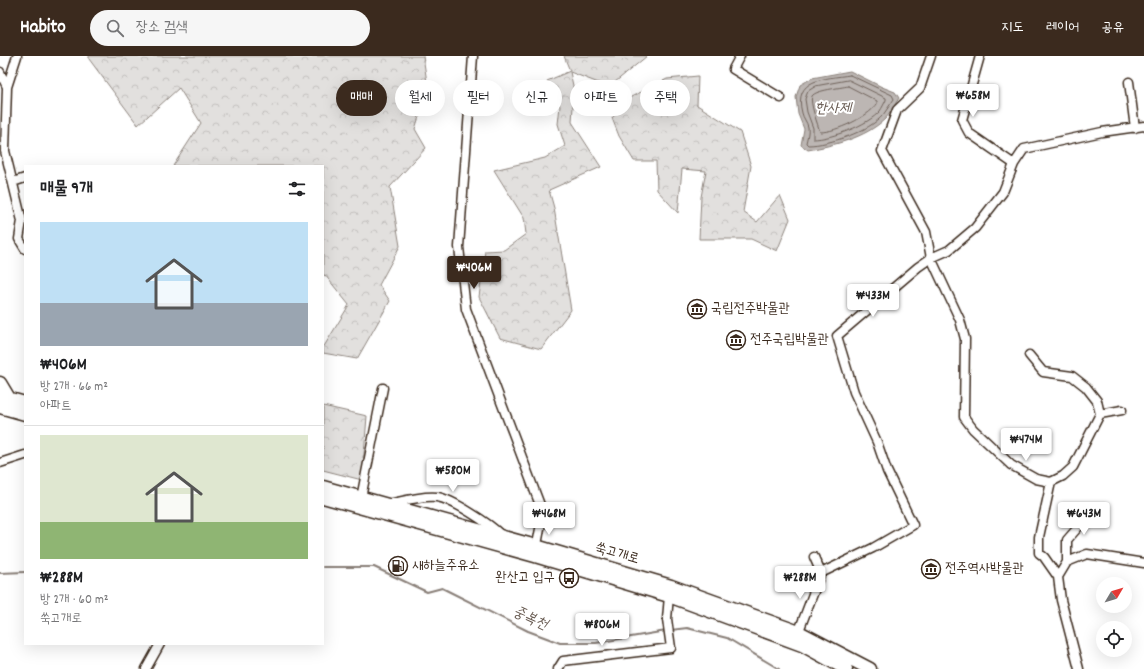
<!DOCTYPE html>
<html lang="ko">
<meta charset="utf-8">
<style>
:root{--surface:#fff;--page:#f6f6f6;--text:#202124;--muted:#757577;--line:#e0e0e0;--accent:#3b2a1e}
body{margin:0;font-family:Dekko,"Poor Story",sans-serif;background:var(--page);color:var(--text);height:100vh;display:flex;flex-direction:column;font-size:15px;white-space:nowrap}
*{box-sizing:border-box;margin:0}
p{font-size:13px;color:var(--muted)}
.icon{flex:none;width:22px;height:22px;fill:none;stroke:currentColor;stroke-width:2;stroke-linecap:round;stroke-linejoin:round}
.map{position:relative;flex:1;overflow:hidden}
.drawer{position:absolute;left:24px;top:109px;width:300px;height:480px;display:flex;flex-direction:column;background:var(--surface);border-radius:0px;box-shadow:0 4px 16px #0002}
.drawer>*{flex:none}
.hud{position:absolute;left:336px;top:24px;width:380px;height:36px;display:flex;gap:8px}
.needle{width:26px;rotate:52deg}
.buttons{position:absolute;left:1096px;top:521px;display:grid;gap:8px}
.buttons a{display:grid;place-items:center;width:36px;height:36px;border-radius:50%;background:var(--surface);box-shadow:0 4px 16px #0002;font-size:20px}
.price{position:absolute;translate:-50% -34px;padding:0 9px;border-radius:4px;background:#fff;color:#222;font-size:13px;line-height:26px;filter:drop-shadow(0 1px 2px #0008)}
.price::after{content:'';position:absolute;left:50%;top:24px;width:12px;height:9px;margin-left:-6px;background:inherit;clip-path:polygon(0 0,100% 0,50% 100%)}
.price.selected{background:var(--accent);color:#fff}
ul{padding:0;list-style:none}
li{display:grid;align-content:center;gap:8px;height:212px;padding:0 16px}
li+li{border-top:1px solid var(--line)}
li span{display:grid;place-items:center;height:124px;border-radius:0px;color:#555}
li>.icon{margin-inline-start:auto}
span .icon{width:72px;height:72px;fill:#fffc;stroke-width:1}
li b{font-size:17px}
h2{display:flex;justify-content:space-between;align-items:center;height:48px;padding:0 16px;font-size:17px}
.tag{padding:0 14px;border-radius:18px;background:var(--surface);box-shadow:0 4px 16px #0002;font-size:14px;line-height:36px}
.tag.selected{background:var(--accent);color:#fff}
header{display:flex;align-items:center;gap:24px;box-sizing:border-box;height:56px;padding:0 20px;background:var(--accent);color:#fff}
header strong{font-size:19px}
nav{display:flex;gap:22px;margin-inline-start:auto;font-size:14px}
.search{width:280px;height:36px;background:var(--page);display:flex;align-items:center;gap:10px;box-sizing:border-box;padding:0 14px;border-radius:22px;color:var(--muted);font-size:15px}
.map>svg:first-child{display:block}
.forest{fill:url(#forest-crowns);stroke:#8e857e}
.water{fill:#bcb6b3;stroke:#887e77}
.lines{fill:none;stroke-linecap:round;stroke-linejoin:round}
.shore{stroke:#6f625a;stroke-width:1}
.stream{stroke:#887e77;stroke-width:2}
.street-casing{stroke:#3b2a1e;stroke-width:11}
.secondary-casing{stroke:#3b2a1e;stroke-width:15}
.street{stroke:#fff;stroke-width:8}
.secondary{stroke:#fff;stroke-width:12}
.labels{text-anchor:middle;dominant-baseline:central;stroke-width:4;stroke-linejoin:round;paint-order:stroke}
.poi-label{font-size:14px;fill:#3b2a1e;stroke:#fff;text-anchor:start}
.street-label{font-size:14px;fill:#3b2a1e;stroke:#fff}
.water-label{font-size:15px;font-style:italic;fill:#685b52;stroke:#fff}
</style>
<header>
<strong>Habito</strong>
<div class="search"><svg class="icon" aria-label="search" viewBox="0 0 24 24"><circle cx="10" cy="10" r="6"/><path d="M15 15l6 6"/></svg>장소 검색</div>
<nav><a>지도</a><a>레이어</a><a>공유</a></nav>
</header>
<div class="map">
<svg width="1144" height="613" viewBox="0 0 1144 613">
<defs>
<pattern id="forest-crowns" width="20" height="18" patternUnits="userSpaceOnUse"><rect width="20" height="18" fill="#e2e0de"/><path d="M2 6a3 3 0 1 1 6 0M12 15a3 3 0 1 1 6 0" fill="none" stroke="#c3c0be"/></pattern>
</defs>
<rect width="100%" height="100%" fill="#fff"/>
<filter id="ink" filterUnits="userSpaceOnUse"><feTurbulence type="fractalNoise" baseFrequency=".025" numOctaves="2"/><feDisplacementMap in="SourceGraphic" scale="8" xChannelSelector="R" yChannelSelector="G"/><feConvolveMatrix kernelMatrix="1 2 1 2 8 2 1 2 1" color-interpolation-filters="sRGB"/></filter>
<g filter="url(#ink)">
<path class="forest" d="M89 0H423L428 33 415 73 426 92 390 131 400 190 379 229 390 245 357 303 323 297V292L349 249 325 219 323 220V110H173L201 67 179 32 138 69 89 3Z
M564 0H647L609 31 570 16 574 34 572 66 601 111 549 134 554 152 571 254 541 293 500 282 479 241 485 195 504 194 526 178 524 162 494 114 545 102 565 90 558 68 560 50 547 25 570 15Z
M698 20 697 49 740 76 751 110 743 156 757 166 780 139 790 163 777 195 751 183H699L701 141 706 115 682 113 678 157 657 134 656 105H634L619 80 612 62 631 41 667 23Z
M323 350 367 360 362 424 323 414Z"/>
<path class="water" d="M850 15 882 31 895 36 899 42C895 48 891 57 885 63 865 82 835 89 808 94L801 89 804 73 798 58 796 41 800 29 812 22Z"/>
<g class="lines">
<path class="shore" d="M850 19 892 39 894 43C890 48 887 54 883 59 870 75 829 89 808 89L806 87C807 82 809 76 808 71 807 66 803 62 802 57 793 22 824 23 850 19Z
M849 24 886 42V44C884 48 882 52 880 55 868 69 831 83 813 83V72L807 56 805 43 808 35 816 30Z
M848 30 877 45V48C868 61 836 76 820 76 818 69 809 46 812 40 816 34 840 32 848 30Z"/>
<path class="stream" d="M323 511H374L427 536 442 532 528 575 560 587H596L666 575
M0 517 25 516
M671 574 687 572 727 582 779 613"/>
<g class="street-casing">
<path id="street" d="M17 0 7 31 5 95 22 165 19 183 25 193
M473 0 459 191 466 253 543 457 536 494
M740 0 733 13 781 42
M931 0 920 32 897 54 882 95 926 176 931 202 960 264 965 283 964 361 973 373 1011 409 1036 423 1051 426 1039 481V497L1044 501 1058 521 1061 544 1079 613
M980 0 962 64 969 77 1014 108
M0 16 7 31
M1129 26 1135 72
M13 126 25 122
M1029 299 1043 316 1072 320 1086 331 1097 345 1100 358 1073 411 1063 420 1051 426
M1100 358 1122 354
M0 407 25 399
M361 442 383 332
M388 448C402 445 424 439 437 441 452 443 490 468 501 479
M1067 506V484L1081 468 1105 459
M821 517 873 492 913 469 887 415 877 386 854 336 837 280 918 211 931 202 949 194 975 172 1003 136 1014 108 1024 93 1102 76 1144 70
M1058 521 1067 506 1087 498 1144 507
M797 580 821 517 814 501
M146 613 160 588
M558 613 563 605 671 592 667 563 669 540"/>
</g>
<g class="secondary-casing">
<path id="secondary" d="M0 327 9 342
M0 340 25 347
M0 351 25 358
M323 431 536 490 671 530 799 576 870 613
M323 441 535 500 669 540 802 589 846 613"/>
</g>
<use href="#street" class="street"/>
<use href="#secondary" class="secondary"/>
</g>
</g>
<defs>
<g id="museum-ring" transform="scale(1)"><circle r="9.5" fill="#fff" stroke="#3b2a1e" stroke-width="1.5"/><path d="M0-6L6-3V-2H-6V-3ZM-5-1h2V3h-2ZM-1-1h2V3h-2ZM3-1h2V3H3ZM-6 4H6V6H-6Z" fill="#3b2a1e"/></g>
<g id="fuel-ring" transform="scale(1)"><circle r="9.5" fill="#fff" stroke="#3b2a1e" stroke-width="1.5"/><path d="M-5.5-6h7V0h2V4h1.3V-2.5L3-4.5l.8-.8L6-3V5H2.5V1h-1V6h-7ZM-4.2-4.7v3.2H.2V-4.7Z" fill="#3b2a1e"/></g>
<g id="bus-ring" transform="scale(1)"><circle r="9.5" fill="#fff" stroke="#3b2a1e" stroke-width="1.5"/><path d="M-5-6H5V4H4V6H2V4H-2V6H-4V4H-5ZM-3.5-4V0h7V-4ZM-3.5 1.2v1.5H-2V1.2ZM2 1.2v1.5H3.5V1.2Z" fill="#3b2a1e"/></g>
</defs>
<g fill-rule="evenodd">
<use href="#museum-ring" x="697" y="253"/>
<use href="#museum-ring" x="736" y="284"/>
<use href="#fuel-ring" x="398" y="510"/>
<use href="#museum-ring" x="931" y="513"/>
<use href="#bus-ring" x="569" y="522"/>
</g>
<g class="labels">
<g class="poi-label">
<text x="711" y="253">국립전주박물관</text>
<text x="750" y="284">전주국립박물관</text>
<text x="412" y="510">새하늘주유소</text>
<text x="945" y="513">전주역사박물관</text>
<text x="555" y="522" text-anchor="end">완산고 입구</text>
</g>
<g class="street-label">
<text transform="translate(617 498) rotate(16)">쑥고개로</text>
</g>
<g class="water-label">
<text x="833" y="53">한사제</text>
<text transform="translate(530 563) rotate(24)">중복천</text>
</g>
</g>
</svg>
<div class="buttons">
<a><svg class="needle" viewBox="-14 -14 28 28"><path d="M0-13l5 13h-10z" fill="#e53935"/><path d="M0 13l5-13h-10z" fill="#757577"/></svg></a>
<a><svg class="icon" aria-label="locate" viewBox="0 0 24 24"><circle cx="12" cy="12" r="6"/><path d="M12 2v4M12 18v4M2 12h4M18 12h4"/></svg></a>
</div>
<b class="price" style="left:973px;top:62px">₩658M</b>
<b class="price selected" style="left:474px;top:234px">₩406M</b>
<b class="price" style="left:873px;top:262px">₩433M</b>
<b class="price" style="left:1026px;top:406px">₩474M</b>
<b class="price" style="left:453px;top:437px">₩580M</b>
<b class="price" style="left:549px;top:480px">₩468M</b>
<b class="price" style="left:1084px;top:480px">₩643M</b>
<b class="price" style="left:800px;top:544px">₩288M</b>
<b class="price" style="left:602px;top:591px">₩806M</b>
<div class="hud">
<a class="tag selected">매매</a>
<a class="tag">월세</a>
<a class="tag">필터</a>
<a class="tag">신규</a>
<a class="tag">아파트</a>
<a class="tag">주택</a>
</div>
<section class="drawer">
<h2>매물 9개<svg class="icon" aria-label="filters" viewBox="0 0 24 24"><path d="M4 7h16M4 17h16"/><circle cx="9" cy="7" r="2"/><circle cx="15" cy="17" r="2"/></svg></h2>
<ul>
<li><span style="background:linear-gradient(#bfe0f5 65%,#9aa5b1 0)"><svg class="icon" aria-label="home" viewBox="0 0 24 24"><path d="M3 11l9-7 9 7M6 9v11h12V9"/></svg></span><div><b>₩406M</b><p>방 2개 · 66 m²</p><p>아파트</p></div></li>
<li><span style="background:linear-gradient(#dfe7d0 70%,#8fb573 0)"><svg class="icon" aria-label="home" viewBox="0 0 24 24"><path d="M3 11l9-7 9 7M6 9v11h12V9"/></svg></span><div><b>₩288M</b><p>방 2개 · 60 m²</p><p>쑥고개로</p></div></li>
</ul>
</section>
</div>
